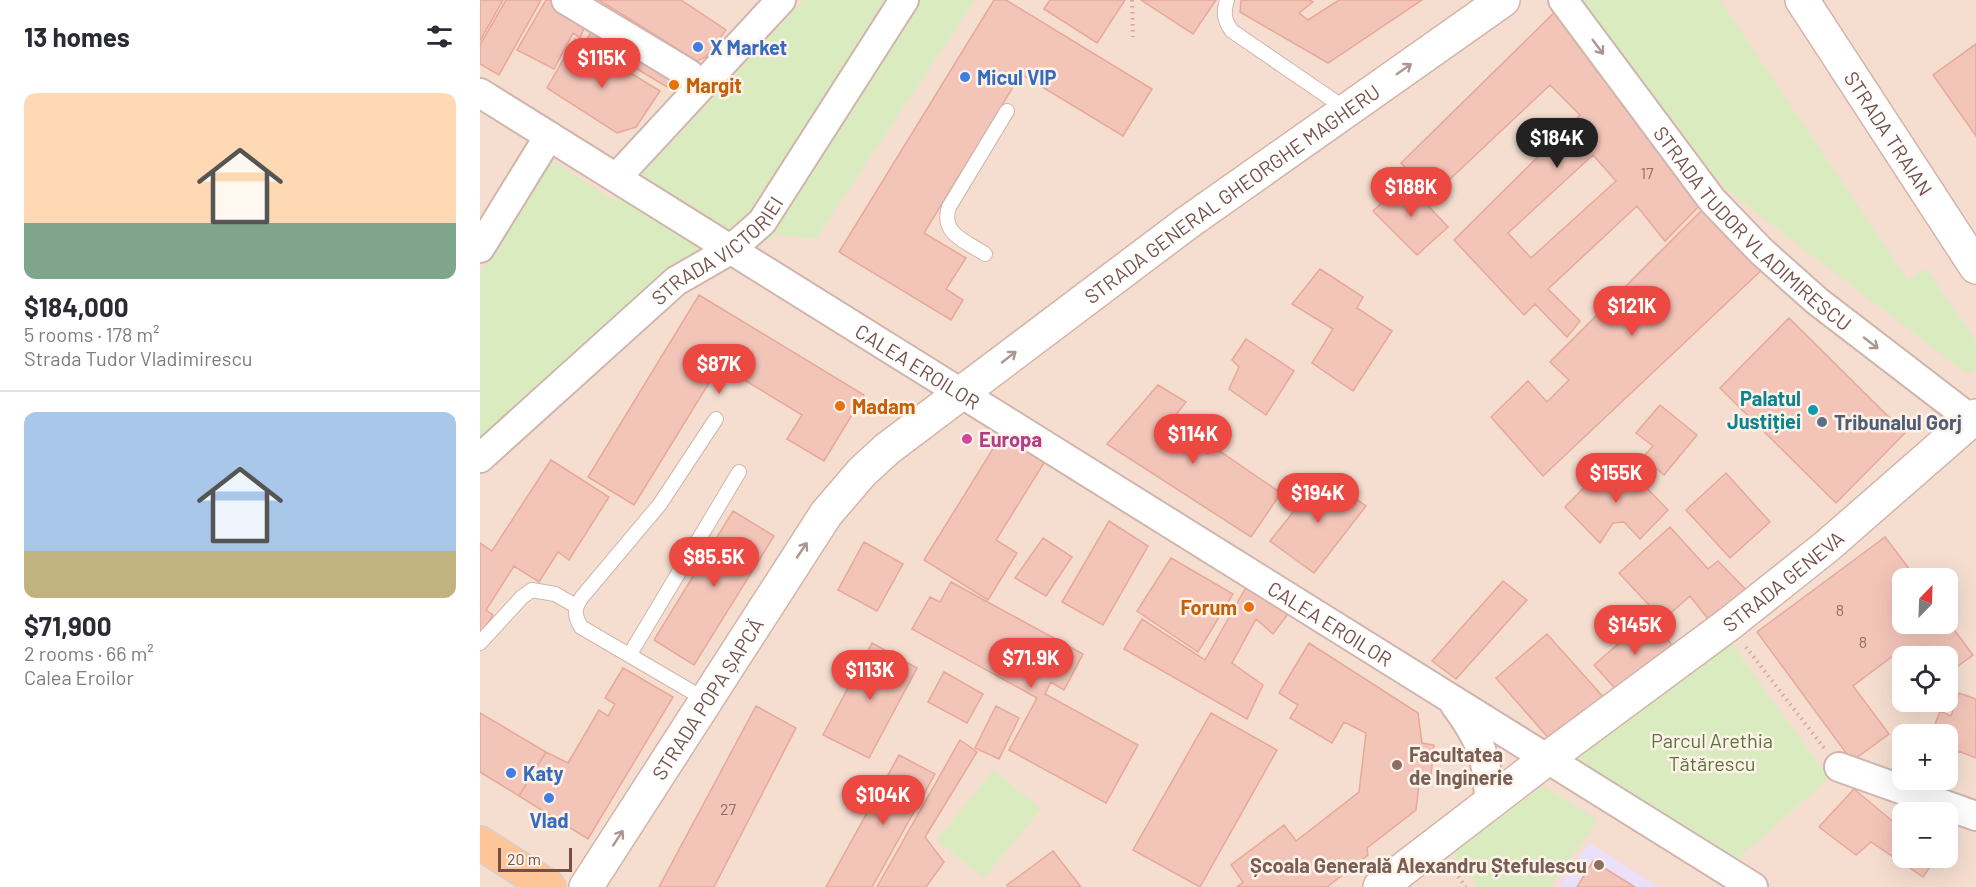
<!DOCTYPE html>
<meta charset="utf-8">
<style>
:root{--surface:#fff;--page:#f7f7f7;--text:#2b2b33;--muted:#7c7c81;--line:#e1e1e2;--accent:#ec4942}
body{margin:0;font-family:Barlow,sans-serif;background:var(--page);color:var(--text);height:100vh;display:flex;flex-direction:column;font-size:22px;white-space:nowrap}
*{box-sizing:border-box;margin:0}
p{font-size:20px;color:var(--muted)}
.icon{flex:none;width:33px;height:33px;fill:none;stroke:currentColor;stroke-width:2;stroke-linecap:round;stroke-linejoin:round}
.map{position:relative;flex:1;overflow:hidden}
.side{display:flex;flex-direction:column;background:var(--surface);width:480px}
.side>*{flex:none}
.needle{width:39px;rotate:23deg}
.controls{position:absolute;left:1412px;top:568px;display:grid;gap:12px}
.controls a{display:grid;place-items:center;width:66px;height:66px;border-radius:12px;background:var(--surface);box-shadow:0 6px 24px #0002;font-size:30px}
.scale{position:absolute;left:18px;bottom:15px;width:74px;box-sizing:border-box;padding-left:6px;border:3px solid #765048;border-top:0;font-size:16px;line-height:21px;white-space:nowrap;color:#765048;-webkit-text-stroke:4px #fff2e9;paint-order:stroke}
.price{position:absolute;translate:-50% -51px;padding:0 14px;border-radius:21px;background:var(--accent);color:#fff;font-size:20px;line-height:39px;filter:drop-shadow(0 2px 3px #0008)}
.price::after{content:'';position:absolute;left:50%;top:36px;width:18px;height:14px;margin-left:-9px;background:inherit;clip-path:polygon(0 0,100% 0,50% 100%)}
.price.selected{background:#222;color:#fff}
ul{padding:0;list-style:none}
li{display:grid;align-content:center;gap:12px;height:318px;padding:0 24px}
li+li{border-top:2px solid var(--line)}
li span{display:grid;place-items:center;height:186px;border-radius:12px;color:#555}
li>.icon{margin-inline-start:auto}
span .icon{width:108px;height:108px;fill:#fffc;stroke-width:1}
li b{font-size:26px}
h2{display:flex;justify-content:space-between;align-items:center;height:72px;padding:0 24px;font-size:26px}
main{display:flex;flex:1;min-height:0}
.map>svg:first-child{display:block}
.residential{fill:#f5ded0;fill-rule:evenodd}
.education{fill:#ebdff9}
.green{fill:#daebc0}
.building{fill:#f3c5b9;stroke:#e7a899;stroke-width:1.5;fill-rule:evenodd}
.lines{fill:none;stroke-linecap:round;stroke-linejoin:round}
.lane-casing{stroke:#d1b5ac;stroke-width:16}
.street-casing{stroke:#d1b5ac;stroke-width:32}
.secondary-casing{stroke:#d4b4a8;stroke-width:36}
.primary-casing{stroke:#d9cecc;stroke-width:36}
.path{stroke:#d8a89c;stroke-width:4;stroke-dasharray:1.5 4.5;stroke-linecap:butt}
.lane{stroke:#fff;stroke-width:14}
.street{stroke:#fff;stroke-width:28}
.secondary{stroke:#fff;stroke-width:33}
.primary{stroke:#fec598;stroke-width:33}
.oneway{stroke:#ad9691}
.shop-dot{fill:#3f7fe0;stroke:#fff2e9;stroke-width:2}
.food-dot{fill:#e8710a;stroke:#fff2e9;stroke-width:2}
.culture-dot{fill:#0f9aa8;stroke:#fff2e9;stroke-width:2}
.service-dot{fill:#5c6f8a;stroke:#fff2e9;stroke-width:2}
.hotel-dot{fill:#d1479c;stroke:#fff2e9;stroke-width:2}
.education-dot{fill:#8d6e63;stroke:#fff2e9;stroke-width:2}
.labels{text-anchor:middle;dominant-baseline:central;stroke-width:5;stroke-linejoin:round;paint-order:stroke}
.number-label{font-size:16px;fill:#956d64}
.shop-label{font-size:20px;font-weight:bold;fill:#366cbe;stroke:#fff2e9;text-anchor:start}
.food-label{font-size:20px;font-weight:bold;fill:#c56008;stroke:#fff2e9;text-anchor:start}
.street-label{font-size:20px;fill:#765048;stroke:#fff2e9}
.culture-label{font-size:20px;font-weight:bold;fill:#0d838f;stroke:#fff2e9;text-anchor:end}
.service-label{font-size:20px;font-weight:bold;fill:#4e5e75;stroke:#fff2e9;text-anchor:start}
.hotel-label{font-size:20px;font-weight:bold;fill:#b23c85;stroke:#fff2e9;text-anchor:start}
.park-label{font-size:20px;fill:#58763c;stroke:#fff2e9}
.education-label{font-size:20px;font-weight:bold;fill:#785e54;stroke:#fff2e9;text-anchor:start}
</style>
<main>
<section class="side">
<h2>13 homes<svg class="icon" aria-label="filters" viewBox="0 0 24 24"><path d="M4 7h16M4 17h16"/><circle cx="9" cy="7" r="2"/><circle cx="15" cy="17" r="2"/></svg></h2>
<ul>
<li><span style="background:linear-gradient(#ffd9b3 70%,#7fa58c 0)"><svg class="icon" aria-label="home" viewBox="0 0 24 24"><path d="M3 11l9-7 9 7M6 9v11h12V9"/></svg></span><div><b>$184,000</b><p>5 rooms · 178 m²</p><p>Strada Tudor Vladimirescu</p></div></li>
<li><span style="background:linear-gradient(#a9c7e8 75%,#c2b280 0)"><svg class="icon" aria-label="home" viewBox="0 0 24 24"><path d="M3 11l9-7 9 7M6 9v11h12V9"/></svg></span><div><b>$71,900</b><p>2 rooms · 66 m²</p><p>Calea Eroilor</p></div></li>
</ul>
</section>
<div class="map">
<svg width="1496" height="887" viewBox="0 0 1496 887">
<rect width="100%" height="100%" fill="#fdeee2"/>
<path class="residential" d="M0 0H1496V887H0ZM1422 579H1467V624H1422ZM1422 657H1467V702H1422ZM1422 735H1467V780H1422ZM1422 813H1467V858H1422Z"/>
<path class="education" d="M1109 843 1179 887H1078Z"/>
<path class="green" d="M323 0H495L336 239 298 235 234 268 0 472V273L70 159 135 201 169 167Z
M1098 0H1240L1428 280 1446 268 1496 341V368L1487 374 1244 188Z
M1249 640 1349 778 1254 862 1094 758Z
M513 770 561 809 504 878 457 840Z
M1063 786 1118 820 1070 887H998L972 853Z"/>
<path class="building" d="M0 0H23L0 41Z
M26 0H61L19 75 0 64V45Z
M66 0H79L108 18 100 38 93 33 74 69 37 50Z
M119 0H201L246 30 226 57 217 61Z
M514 0H526L672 89 643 136 541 74 444 233 486 258 466 289 483 300 471 320 359 252Z
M570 0H645L617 43 564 9Z
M661 0H736L713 34Z
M761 0H829L833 2 819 13 828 20 859 0H942L848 63 760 12Z
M1080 7 1226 199 1185 241 1157 206 1068 289 1100 321 1087 337 1055 304 1044 315 974 240 1100 115 1070 85 951 197 921 163ZM1113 155 1136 181 1051 258 1028 233Z
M116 24 201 73 192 90 107 39Z
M95 39 180 91 156 127 137 133 67 88Z
M1496 44V136L1453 75Z
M925 181 968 227 937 255 893 211Z
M1229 203 1288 264 1063 476 1011 417 1048 381 1067 402 1089 380 1070 362Z
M840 269 883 297 877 308 912 331 873 391 832 363 853 329 812 304Z
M219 295 384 395 344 461 307 439 322 415 240 365 154 505 108 477Z
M1309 318 1425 433 1356 503 1240 388Z
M766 339 814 371 786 415 749 389 759 367 752 360Z
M678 385 706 402 686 427 728 454 735 448 801 493 771 537 627 444Z
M1180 405 1217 435 1184 475 1163 457 1173 446 1156 433Z
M524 431 567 458 516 540 537 553 508 600 444 560Z
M71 460 129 497 89 560 78 552 59 582 34 566 6 610 13 615 0 636V543L12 551Z
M1122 469 1151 472 1188 510 1160 539 1144 522 1133 523 1120 543 1085 507Z
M1246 473 1290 522 1250 558 1206 510Z
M842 476 886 506 834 573 790 541Z
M253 511 294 536 214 665 174 640Z
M629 521 668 546 623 625 582 602Z
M1190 527 1228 569 1238 561 1269 593 1232 624 1210 596 1183 620 1139 573Z
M1405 537 1437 579H1422V624H1467V620L1493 655 1467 674V657H1426L1421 650 1373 686 1409 734 1372 761 1277 632Z
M563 538 592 557 566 596 535 578Z
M384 542 423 564 397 611 358 590Z
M691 558 753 594 718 652 657 611Z
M1023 581 1047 600 976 679 952 661Z
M471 582 603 654 584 690 571 682 565 694 658 745 626 803 529 750 557 698 432 629 450 597 460 602Z
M769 582 811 610 793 634 776 619 752 663 783 685 767 719 644 649 662 619 725 660Z
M1169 617 1195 649 1140 694 1114 665Z
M1067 634 1125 699 1072 742 1016 678Z
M392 643 437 668 389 758 343 735Z
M829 643 938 713 942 743 954 745 950 785 939 784 936 810 887 848 888 855 847 887H757L763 882 751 865 804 825 816 841 879 792 886 733 864 722 852 743 810 718 818 705 799 693Z
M143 668 193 697 108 839 39 796 66 752 88 763 119 710 128 716 135 704 125 698Z
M464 672 503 694 487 723 448 702Z
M1479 693 1496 699V758L1478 751 1469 773 1467 772V735H1451L1460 711 1471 716Z
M276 706 316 728 234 887H179Z
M516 706 539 718 519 759 495 748Z
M0 713 66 752 39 796 0 772Z
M731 713 797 750 720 887 653 850Z
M480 740 497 752 445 837 464 862 446 887H397Z
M419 755 455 774 392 887H346Z
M1374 789 1422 829V858H1456L1443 877 1391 842 1376 855 1339 827Z
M573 851 601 887H528L527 885Z
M1113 861 1155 887H1097Z"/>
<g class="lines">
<g class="lane-casing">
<path id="lane" d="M747 0C743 13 744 20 752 31L866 109
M505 254C486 241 460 234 469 207L527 111
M0 643 42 597 52 590 75 594 96 606
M150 654 259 472
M226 700 101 627C94 615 94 608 102 597L180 504 236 419"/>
</g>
<g class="street-casing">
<g id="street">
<path d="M86 0 209 74"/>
<path id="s1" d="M1083 0 1232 200 1281 251 1337 301 1492 420"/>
<path id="s2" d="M0 93 1273 887"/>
<path d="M137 177 301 0"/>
<path d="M0 248 69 136"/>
<path id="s3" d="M0 458 196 281 250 250 282 222 424 0"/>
<path d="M975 705C1001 740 1009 761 1009 805"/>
<path d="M1359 767 1496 816"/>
</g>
</g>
<g class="secondary-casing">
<g id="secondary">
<path id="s4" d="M1322 0 1496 267"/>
<path id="s5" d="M106 887 346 514 382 472 407 449 707 223 1023 0"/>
<path id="s6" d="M900 887 1068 758 1249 624 1346 547 1496 416"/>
</g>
</g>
<g class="primary-casing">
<path id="primary" d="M0 843 69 887"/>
</g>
<path class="path" d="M652 0 653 37
M1266 647 1344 748
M971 867 986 887"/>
<use href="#lane" class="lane"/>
<use href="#street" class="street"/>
<use href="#secondary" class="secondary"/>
<use href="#primary" class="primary"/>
</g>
<defs><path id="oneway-shaft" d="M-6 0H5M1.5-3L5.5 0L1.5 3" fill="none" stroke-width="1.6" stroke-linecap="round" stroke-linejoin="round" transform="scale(1.5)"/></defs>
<g class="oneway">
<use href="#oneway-shaft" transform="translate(1118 47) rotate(53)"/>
<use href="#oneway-shaft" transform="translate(924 69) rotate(-35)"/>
<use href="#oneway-shaft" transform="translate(1391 343) rotate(38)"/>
<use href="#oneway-shaft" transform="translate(529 357) rotate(-38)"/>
<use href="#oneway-shaft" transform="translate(322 550) rotate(-56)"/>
<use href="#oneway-shaft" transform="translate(138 838) rotate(-57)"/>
</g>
<g class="shop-dot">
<circle cx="218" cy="47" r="6"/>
<circle cx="485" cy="77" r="6"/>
<circle cx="31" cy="773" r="6"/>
<circle cx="69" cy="798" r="6"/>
</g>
<g class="food-dot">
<circle cx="194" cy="85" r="6"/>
<circle cx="360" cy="406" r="6"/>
<circle cx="769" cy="607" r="6"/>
</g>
<circle class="culture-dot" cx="1333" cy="410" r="6"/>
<circle class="service-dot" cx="1342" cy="422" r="6"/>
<circle class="hotel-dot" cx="487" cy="439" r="6"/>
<g class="education-dot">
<circle cx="917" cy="765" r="6"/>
<circle cx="1119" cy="865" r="6"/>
</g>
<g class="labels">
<g class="number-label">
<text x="1167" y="172">17</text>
<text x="1360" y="609">8</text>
<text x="1383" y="641">8</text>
<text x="248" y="808">27</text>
</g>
<g class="shop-label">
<text x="230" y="47">X Market</text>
<text x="497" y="77">Micul VIP</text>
<text x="43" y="773">Katy</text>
<text x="69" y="820" text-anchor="middle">Vlad</text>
</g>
<g class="food-label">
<text x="206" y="85">Margit</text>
<text x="372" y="406">Madam</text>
<text x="757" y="607" text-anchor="end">Forum</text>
</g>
<g class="street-label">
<text stroke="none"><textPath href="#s4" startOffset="159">STRADA TRAIAN</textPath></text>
<text stroke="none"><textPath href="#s5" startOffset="962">STRADA GENERAL GHEORGHE MAGHERU</textPath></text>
<text stroke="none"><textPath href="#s1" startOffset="298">STRADA TUDOR VLADIMIRESCU</textPath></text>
<text stroke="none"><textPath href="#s3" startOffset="316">STRADA VICTORIEI</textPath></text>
<text stroke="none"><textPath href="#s2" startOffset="516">CALEA EROILOR</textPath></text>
<text stroke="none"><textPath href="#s6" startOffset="506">STRADA GENEVA</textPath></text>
<text stroke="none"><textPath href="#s2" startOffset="1002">CALEA EROILOR</textPath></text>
<text stroke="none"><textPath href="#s5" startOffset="224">STRADA POPA ȘAPCĂ</textPath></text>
</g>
<g class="culture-label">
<text x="1321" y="398">Palatul<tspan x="1321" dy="23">Justiției</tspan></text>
</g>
<g class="service-label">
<text x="1354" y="422">Tribunalul Gorj</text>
</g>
<g class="hotel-label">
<text x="499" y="439">Europa</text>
</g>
<g class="park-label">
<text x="1232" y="740">Parcul Arethia<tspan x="1232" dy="23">Tătărescu</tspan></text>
</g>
<g class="education-label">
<text x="929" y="754">Facultatea<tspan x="929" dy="23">de Inginerie</tspan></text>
<text x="1107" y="865" text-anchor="end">Școala Generală Alexandru Ștefulescu</text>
</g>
</g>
</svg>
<div class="controls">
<a><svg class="needle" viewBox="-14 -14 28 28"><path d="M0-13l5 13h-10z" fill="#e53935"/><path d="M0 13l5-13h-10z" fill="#7c7c81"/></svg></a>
<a><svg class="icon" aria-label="locate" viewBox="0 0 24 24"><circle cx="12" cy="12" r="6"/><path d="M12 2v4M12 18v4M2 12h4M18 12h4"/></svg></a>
<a>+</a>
<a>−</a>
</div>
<div class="scale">20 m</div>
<b class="price" style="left:122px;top:89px">$115K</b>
<b class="price selected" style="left:1077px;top:169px">$184K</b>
<b class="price" style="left:931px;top:218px">$188K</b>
<b class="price" style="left:1152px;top:337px">$121K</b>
<b class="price" style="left:239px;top:395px">$87K</b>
<b class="price" style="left:713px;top:465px">$114K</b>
<b class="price" style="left:1136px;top:504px">$155K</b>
<b class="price" style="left:838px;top:524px">$194K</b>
<b class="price" style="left:234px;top:588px">$85.5K</b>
<b class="price" style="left:1155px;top:656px">$145K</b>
<b class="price" style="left:551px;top:689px">$71.9K</b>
<b class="price" style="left:390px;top:701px">$113K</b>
<b class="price" style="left:403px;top:826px">$104K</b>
</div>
</main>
